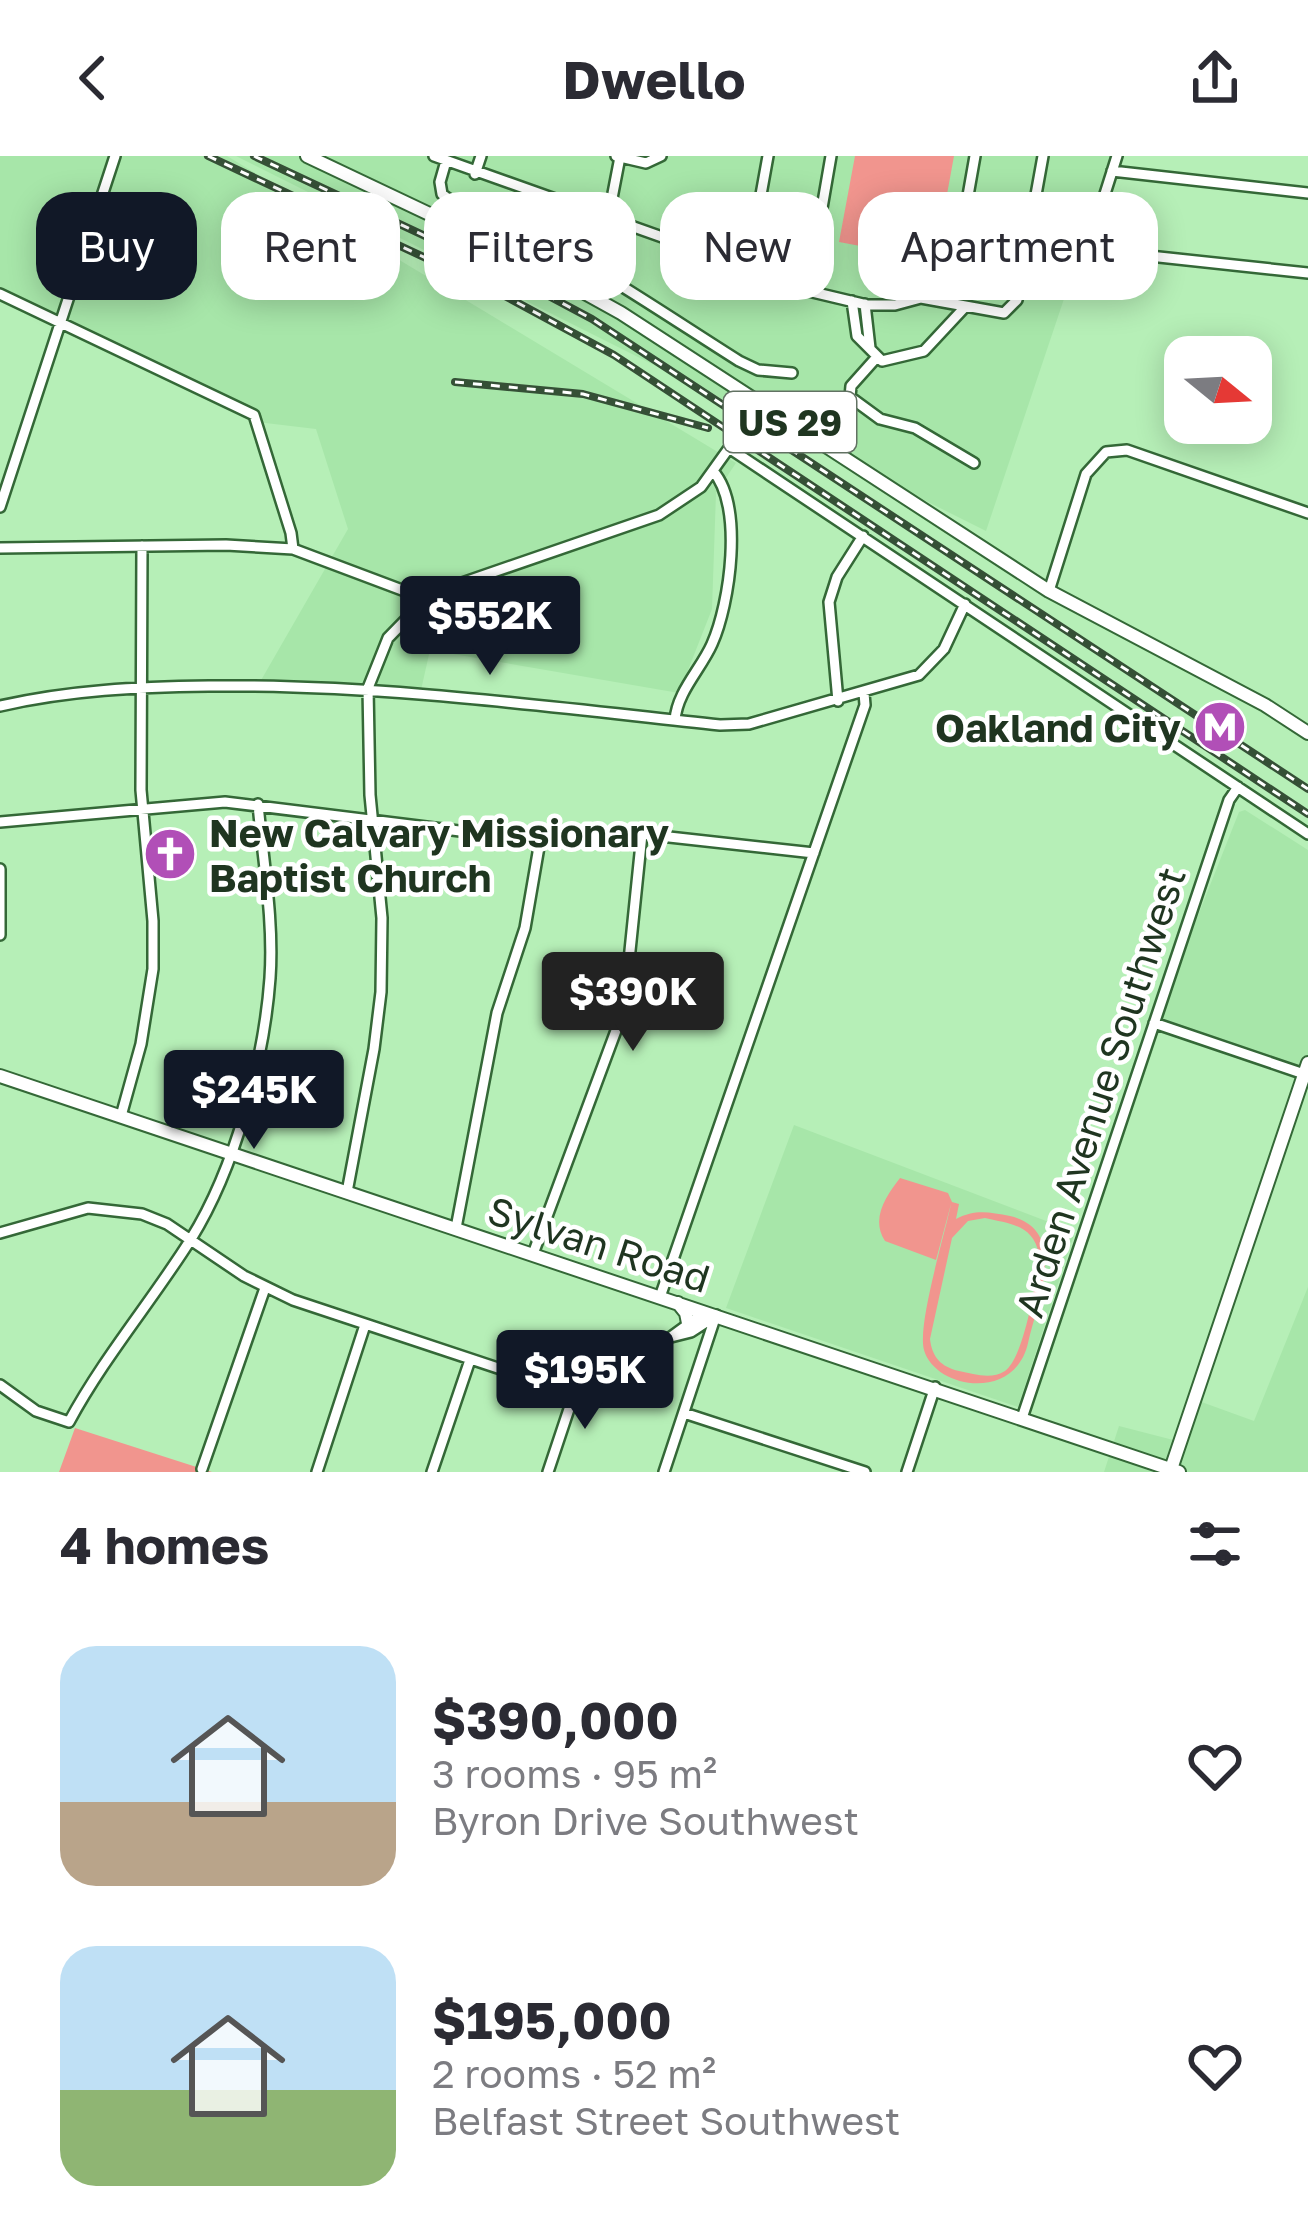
<!DOCTYPE html>
<meta charset="utf-8">
<style>
:root{--surface:#fff;--page:#f2f2f3;--text:#2b2b33;--muted:#7c7c81;--accent:#111827}
body{margin:0;font-family:"Golos Text",sans-serif;background:var(--page);color:var(--text);height:100vh;display:flex;flex-direction:column;font-size:45px;white-space:nowrap}
*{box-sizing:border-box;margin:0}
p{font-size:39px;color:var(--muted)}
.icon{flex:none;width:66px;height:66px;fill:none;stroke:currentColor;stroke-width:2;stroke-linecap:round;stroke-linejoin:round}
.map{position:relative;height:1316px;overflow:hidden}
.side{display:flex;flex-direction:column;background:var(--surface);flex:1}
.side>*{flex:none}
.banner{position:absolute;left:36px;top:36px;width:1236px;height:108px;display:flex;gap:24px}
.needle{width:78px;rotate:108deg}
.fabs{position:absolute;left:1164px;top:180px;display:grid;gap:24px}
.fabs a{display:grid;place-items:center;width:108px;height:108px;border-radius:24px;background:var(--surface);box-shadow:0 6px 30px #0003;font-size:60px}
.price{position:absolute;translate:-50% -102px;padding:0 27px;border-radius:12px;background:var(--accent);color:#fff;font-size:39px;line-height:78px;filter:drop-shadow(0 3px 6px #0008)}
.price::after{content:'';position:absolute;left:50%;top:72px;width:36px;height:27px;margin-left:-18px;background:inherit;clip-path:polygon(0 0,100% 0,50% 100%)}
.price.selected{background:#222;color:#fff}
ul{padding:0;list-style:none}
li{display:flex;align-items:center;gap:36px;height:300px;padding:0 60px}
li span{display:grid;place-items:center;flex:none;width:336px;height:240px;border-radius:36px;color:#555}
li>.icon{margin-inline-start:auto}
span .icon{width:144px;height:144px;fill:#fffc;stroke-width:1}
li b{font-size:51px}
h2{display:flex;justify-content:space-between;align-items:center;height:144px;padding:0 60px;font-size:51px}
.chip{padding:0 42px;border-radius:36px;background:var(--surface);box-shadow:0 6px 30px #0003;font-size:42px;line-height:108px}
.chip.selected{background:var(--accent);color:#fff}
header{display:flex;justify-content:space-between;align-items:center;height:156px;padding:0 60px;background:var(--surface);font-size:54px;font-weight:700}
.map>svg:first-child{display:block}
.built{fill:#a7e6a9}
.green{fill:#f1958e;fill-rule:evenodd}
.lines{fill:none;stroke-linecap:round;stroke-linejoin:round}
.minor-casing{stroke:#346837;stroke-width:14}
.major-casing{stroke:#346837;stroke-width:16}
.minor{stroke:#fff;stroke-width:9}
.major{stroke:#fff;stroke-width:12}
.rail-casing{stroke:#355036;stroke-width:8}
.rail{stroke:#fff;stroke-width:3;stroke-dasharray:9;stroke-linecap:butt}
.labels{text-anchor:middle;dominant-baseline:central;stroke-width:9;stroke-linejoin:round;paint-order:stroke}
.shield{fill:#fff;stroke:#627263;stroke-width:3}
.shield-label{font-size:36px;font-weight:bold;fill:#1f3520}
.poi-label{font-size:39px;font-weight:bold;fill:#1f3520;stroke:#fff;text-anchor:end}
.street-label{font-size:39px;fill:#1f3520;stroke:#fff}
</style>
<header><svg class="icon" aria-label="back" viewBox="0 0 24 24"><path d="M15 5l-7 7 7 7"/></svg>Dwello<svg class="icon" aria-label="share" viewBox="0 0 24 24"><path d="M12 15V3M7 8l5-5 5 5M5 13v7h14v-7"/></svg></header>
<div class="map">
<svg width="1308" height="1316" viewBox="0 0 1308 1316">
<rect width="100%" height="100%" fill="#b6efb7"/>
<path class="built" d="M0 0H227L736 307 716 337 712 453 679 537 430 494 421 534 260 526 348 373 316 273 257 266 0 141Z
M236 0H1112L986 375Z
M1245 654 1308 694V920L1154 871 1239 656Z
M794 969 1075 1076 1018 1251 726 1152Z
M1308 1131V1316H1104L1119 1270 1181 1286 1196 1244 1254 1265Z"/>
<path class="green" d="M855 0H954L935 104 839 86Z
M900 1022 948 1037 952 1046 959 1048 956 1063C975 1053 989 1056 1010 1060 1070 1074 1037 1146 1028 1187 1015 1246 935 1233 924 1194 917 1169 945 1078 951 1048L936 1104 885 1085C870 1062 887 1039 900 1022ZM985 1062C1011 1068 1033 1069 1039 1098 1037 1123 1024 1202 1005 1215 991 1224 974 1218 959 1215 941 1211 932 1201 930 1183L952 1082 968 1065Z
M75 1272 212 1316H59Z"/>
<g class="lines">
<g class="minor-casing">
<path id="minor" d="M434 0 693 92 797 115
M616 0 646 7 661 0
M1117 0 1090 85 1094 94 1308 117
M446 5 440 26 442 38C464 57 513 69 542 84 610 120 674 164 739 205L758 214 792 217
M1112 15 1308 37
M475 18 481 0
M608 63 620 1
M749 105 768 0
M797 115 804 134 867 149H895L921 142 1004 157 1017 144 1043 0
M797 115 818 75 831 0
M0 138 254 259 291 377 293 393
M852 145 857 180 882 205 924 195 965 151
M949 147 975 0
M865 148 870 192
M876 202 851 230 850 241 880 263 915 272 974 307
M0 351 115 0
M0 392 226 389 293 393 426 443 453 430 659 359 701 331 729 292 1308 678
M1049 435 1086 318 1106 296 1127 294 1308 357
M838 545 829 446 837 421 863 380
M0 550C70 534 138 531 209 530 380 528 550 551 720 569L749 568 919 519 944 493 965 448
M675 564C677 536 701 513 712 488 730 448 744 350 713 315
M0 666 225 646 540 685 642 678 814 697
M0 713V779
M1154 867 1304 918
M121 960 141 888 153 813V765L141 634 142 390
M347 1036 374 893 381 836 382 762 370 639 368 532 388 482 426 443
M456 1072 497 857 525 772 540 685
M0 1077 88 1052 142 1058 167 1068 244 1120 293 1144 534 1224 579 1223 605 1214 671 1181 697 1162 711 1159
M533 1098 624 853 642 678
M660 1141 865 549 864 537
M671 1181 691 1176 714 1161
M0 1229 36 1255 69 1266C104 1201 152 1145 191 1083 235 1012 264 905 270 822 274 764 263 705 258 648
M684 1257 865 1316
M1022 1262 1229 644 1238 631
M202 1313 265 1132
M317 1316 365 1169
M432 1316 470 1204
M548 1316 579 1223
M664 1316 716 1159
M907 1316 935 1231"/>
</g>
<g class="major-casing">
<path id="major" d="M307 0 520 101 621 157 1049 435 1265 549 1308 577
M0 920 1179 1316
M678 1147 686 1157 688 1167
M1170 1316 1308 907"/>
</g>
<use href="#minor" class="minor"/>
<use href="#major" class="major"/>
<g class="rail-casing">
<path id="rail" d="M208 0 492 133 614 199 1308 658
M254 0 515 122 592 163 1308 633
M455 226 583 238 708 272"/>
</g>
<use href="#rail" class="rail"/>
</g>
<defs>
<g id="metro-disc" transform="scale(2.7)"><circle r="9.5" fill="#b14fb7" stroke="#fff"/><path d="M-5.5 5V-5H-3L0 0L3-5H5.5V5H3V-.5L0 4L-3-.5V5Z" fill="#fff"/></g>
<g id="church-disc" transform="scale(2.7)"><circle r="9.5" fill="#b14fb7" stroke="#fff"/><path d="M-1.2-6h2.4v3.5h3.3v2.4h-3.3V6h-2.4V-.1h-3.3v-2.4h3.3Z" fill="#fff"/></g>
</defs>
<g fill-rule="evenodd">
<use href="#metro-disc" x="1220" y="571"/>
<use href="#church-disc" x="170" y="698"/>
</g>
<g class="labels">
<rect class="shield" x="724" y="236" width="132" height="60" rx="9"/>
<g class="shield-label">
<text x="790" y="266">US 29</text>
</g>
<g class="poi-label">
<text x="1181" y="571">Oakland City</text>
<text x="209" y="676" text-anchor="start">New Calvary Missionary<tspan x="209" dy="45">Baptist Church</tspan></text>
</g>
<g class="street-label">
<text transform="translate(1100 936) rotate(-72)">Arden Avenue Southwest</text>
<text transform="translate(599 1088) rotate(18)">Sylvan Road</text>
</g>
</g>
</svg>
<div class="fabs">
<a><svg class="needle" viewBox="-14 -14 28 28"><path d="M0-13l5 13h-10z" fill="#e53935"/><path d="M0 13l5-13h-10z" fill="#7c7c81"/></svg></a>
</div>
<b class="price" style="left:490px;top:522px">$552K</b>
<b class="price selected" style="left:633px;top:898px">$390K</b>
<b class="price" style="left:254px;top:996px">$245K</b>
<b class="price" style="left:585px;top:1276px">$195K</b>
<div class="banner">
<a class="chip selected">Buy</a>
<a class="chip">Rent</a>
<a class="chip">Filters</a>
<a class="chip">New</a>
<a class="chip">Apartment</a>
</div>
</div>
<section class="side">
<h2>4 homes<svg class="icon" aria-label="filters" viewBox="0 0 24 24"><path d="M4 7h16M4 17h16"/><circle cx="9" cy="7" r="2"/><circle cx="15" cy="17" r="2"/></svg></h2>
<ul>
<li><span style="background:linear-gradient(#bfe0f5 65%,#b9a48a 0)"><svg class="icon" aria-label="home" viewBox="0 0 24 24"><path d="M3 11l9-7 9 7M6 9v11h12V9"/></svg></span><div><b>$390,000</b><p>3 rooms · 95 m²</p><p>Byron Drive Southwest</p></div><svg class="icon" aria-label="heart" viewBox="0 0 24 24"><path d="M12 20l-8-8c-3-5 5-10 8-4 3-6 11-1 8 4z"/></svg></li>
<li><span style="background:linear-gradient(#bfe0f5 60%,#8fb573 0)"><svg class="icon" aria-label="home" viewBox="0 0 24 24"><path d="M3 11l9-7 9 7M6 9v11h12V9"/></svg></span><div><b>$195,000</b><p>2 rooms · 52 m²</p><p>Belfast Street Southwest</p></div><svg class="icon" aria-label="heart" viewBox="0 0 24 24"><path d="M12 20l-8-8c-3-5 5-10 8-4 3-6 11-1 8 4z"/></svg></li>
</ul>
</section>
